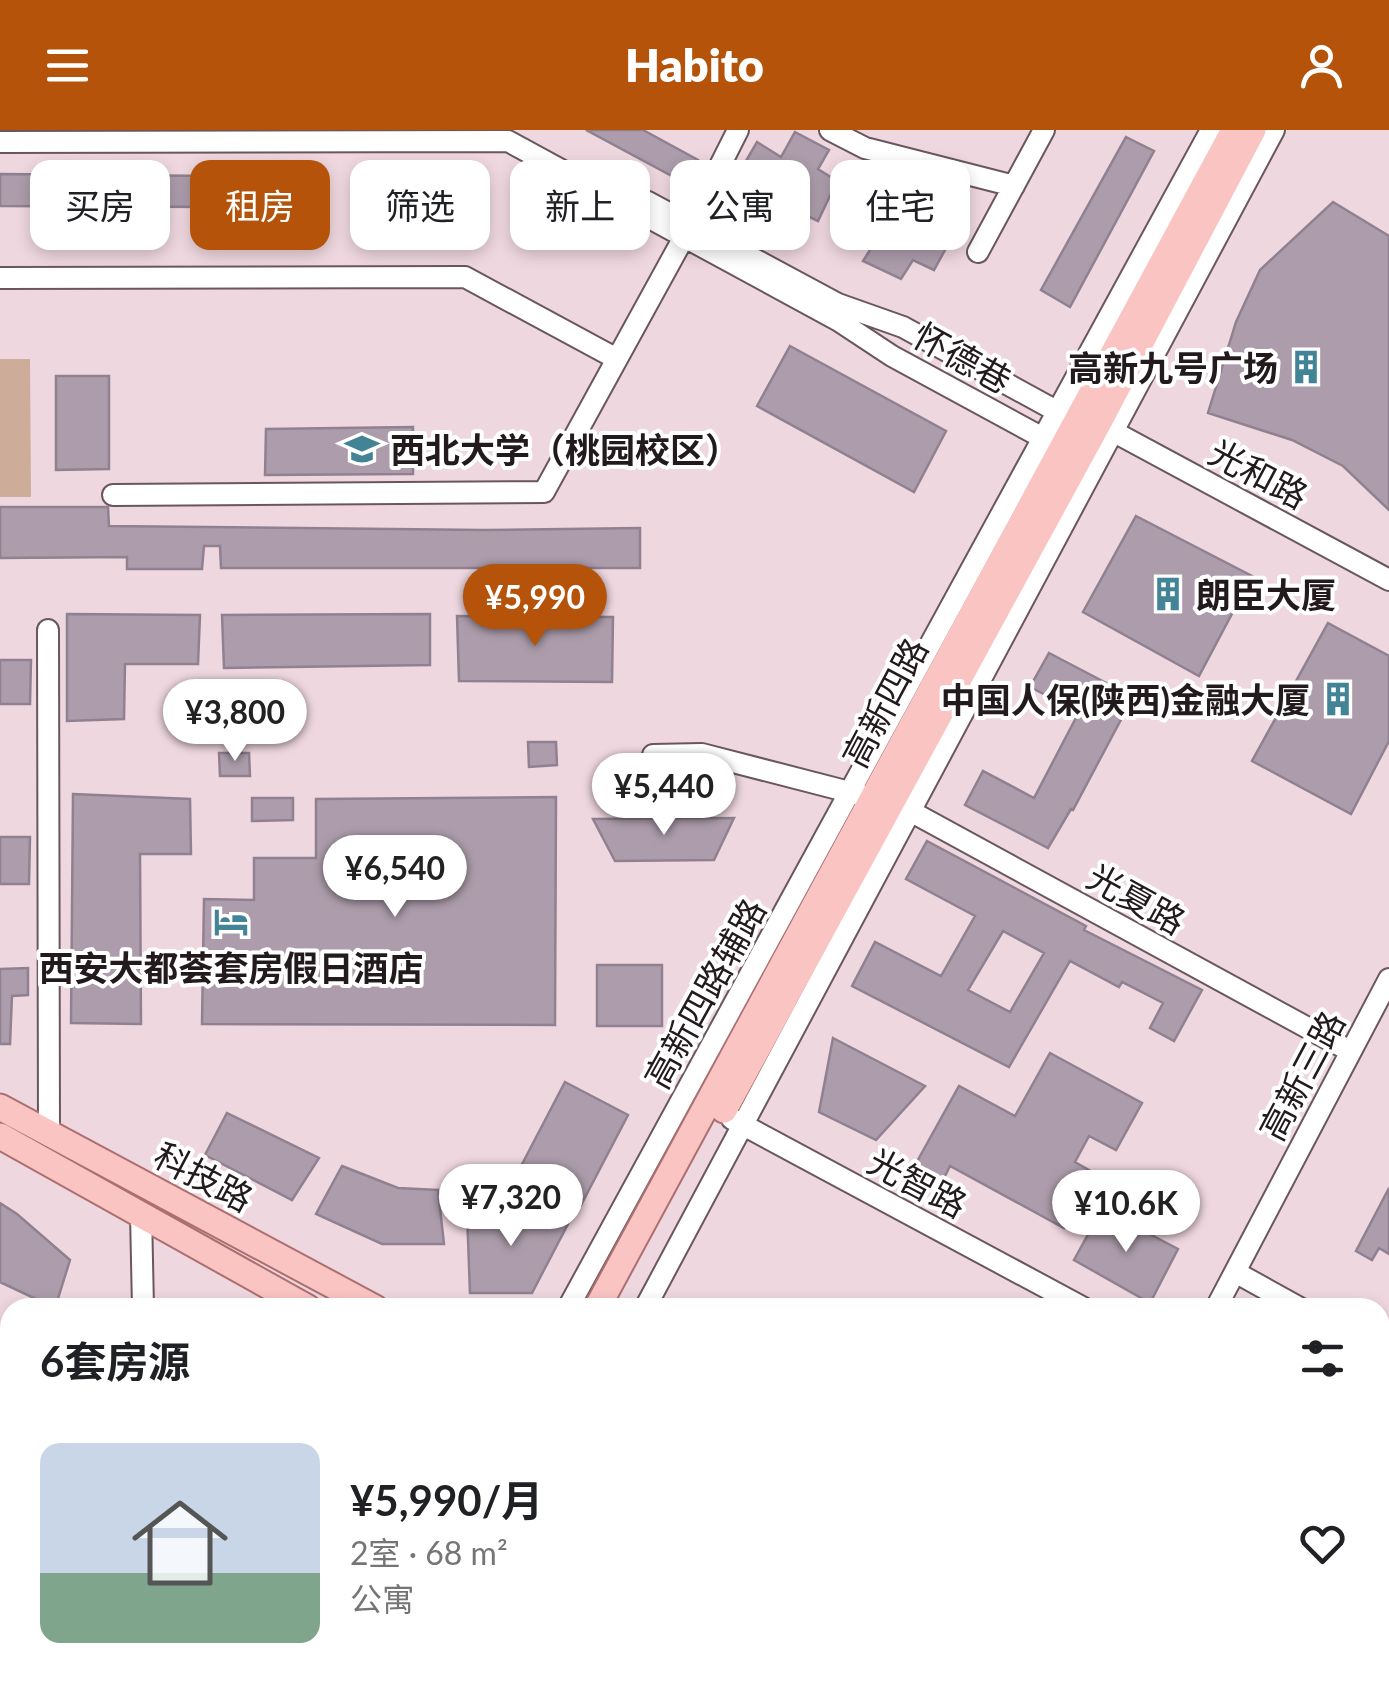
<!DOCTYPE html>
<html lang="zh">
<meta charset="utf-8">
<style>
:root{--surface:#fff;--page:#f2f2f2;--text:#202124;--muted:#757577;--accent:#b45309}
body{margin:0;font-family:Lato,"Noto Sans SC",sans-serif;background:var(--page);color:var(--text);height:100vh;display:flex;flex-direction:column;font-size:38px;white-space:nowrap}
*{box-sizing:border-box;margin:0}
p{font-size:32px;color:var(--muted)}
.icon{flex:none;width:55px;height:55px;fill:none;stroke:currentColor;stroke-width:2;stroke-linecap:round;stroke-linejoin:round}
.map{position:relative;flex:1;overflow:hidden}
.panel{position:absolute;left:0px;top:1168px;width:1390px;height:392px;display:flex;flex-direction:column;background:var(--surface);border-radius:30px 30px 0 0;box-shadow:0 5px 15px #0003}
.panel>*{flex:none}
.hud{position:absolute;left:30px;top:30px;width:1330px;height:90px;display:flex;gap:20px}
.price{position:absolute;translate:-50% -85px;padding:0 22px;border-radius:35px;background:#fff;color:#222;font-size:32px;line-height:65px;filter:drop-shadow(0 2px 5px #0008)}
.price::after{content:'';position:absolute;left:50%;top:60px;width:30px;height:22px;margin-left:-15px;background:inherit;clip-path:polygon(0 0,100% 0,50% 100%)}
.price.selected{background:var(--accent);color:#fff}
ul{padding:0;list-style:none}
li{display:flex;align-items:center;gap:30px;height:250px;padding:0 40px}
li span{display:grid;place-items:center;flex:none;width:280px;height:200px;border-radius:20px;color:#555}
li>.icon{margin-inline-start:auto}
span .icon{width:120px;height:120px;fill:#fffc;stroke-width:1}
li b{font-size:42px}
h2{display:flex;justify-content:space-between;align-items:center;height:120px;padding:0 40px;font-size:42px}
.tag{padding:0 35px;border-radius:20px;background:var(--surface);box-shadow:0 5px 15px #0003;font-size:35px;line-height:90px}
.tag.selected{background:var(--accent);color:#fff}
header{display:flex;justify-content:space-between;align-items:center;height:130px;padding:0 40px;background:var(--accent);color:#fff;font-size:45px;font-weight:800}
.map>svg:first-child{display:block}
.green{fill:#ceac9a}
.building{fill:#ad9dac;stroke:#908190;stroke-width:2.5;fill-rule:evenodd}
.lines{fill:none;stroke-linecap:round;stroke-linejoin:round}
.minor-casing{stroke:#6a565e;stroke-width:24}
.major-casing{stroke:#ac6f6f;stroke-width:29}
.minor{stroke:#fff;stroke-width:20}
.major{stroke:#fac4c3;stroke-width:25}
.labels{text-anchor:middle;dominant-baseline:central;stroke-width:8;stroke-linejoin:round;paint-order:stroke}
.street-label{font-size:35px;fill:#221a1d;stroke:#fff}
.poi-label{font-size:35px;font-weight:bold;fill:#221a1d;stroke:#fff;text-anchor:end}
</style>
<header><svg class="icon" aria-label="menu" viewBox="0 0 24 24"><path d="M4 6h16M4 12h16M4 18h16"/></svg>Habito<svg class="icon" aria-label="person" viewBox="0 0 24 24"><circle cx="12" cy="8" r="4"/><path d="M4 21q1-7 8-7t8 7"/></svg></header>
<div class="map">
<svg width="1389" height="1558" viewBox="0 0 1389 1558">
<rect width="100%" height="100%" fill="#efd7df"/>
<path class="green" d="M0 229H30L31 367H0Z"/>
<path class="building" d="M586 0H643L698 30 685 53Z
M795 2 829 20 818 39 837 51 818 91 797 81 783 105 744 83 758 60 736 48 757 12 781 27Z
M1126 7 1154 21 1070 177 1041 160Z
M0 44 215 46 214 77 0 76Z
M910 47 951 70 940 89 956 100 934 140 913 130 901 149 863 131 877 109 852 95 876 55 897 68Z
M1333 72 1389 106V380L1343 336 1292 310 1208 283 1236 192 1260 140Z
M790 216 946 301 914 362 757 276Z
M56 246H109V339L56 340Z
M413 297V344L265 345 266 299Z
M0 377H108L109 396 484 400 640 398V438H221L220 416H204L202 439H127V427L0 428Z
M1136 386 1252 446 1199 546 1083 482Z
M67 484 200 485 198 534H125L124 589 67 591Z
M430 484V535L224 538 222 485Z
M457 486 613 487 612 552 459 551Z
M1328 493 1389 526V611L1351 684 1252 631Z
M1049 523 1133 567 1073 680 1071 679 1048 718 965 675 983 641 1034 668 1079 582 1030 557Z
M0 530H31L30 574H0Z
M528 612H556L557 635 529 637Z
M219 623H249L250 646H220Z
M73 664 190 669 191 724H140L141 894 71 893Z
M556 667 555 895 202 894 204 769 254 770V728H316V669Z
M252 668H293V690L252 691Z
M734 688 714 730 615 731 593 689Z
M0 707H30L29 754H0Z
M927 711 1086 796 1084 800 1202 860 1174 911 1150 898 1163 873 1122 852 1119 857 1070 831 1009 937 852 856 875 812 941 846 975 786 906 749ZM1003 801 1044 823 1010 882 968 860Z
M597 835H662V896H597Z
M28 838V865L12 866 10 914H0V839Z
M833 908 925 956 876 1010 819 982Z
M1050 923 1142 973 1116 1020 1089 1006 1075 1032 1094 1043 1064 1098 950 1036 942 1052 914 1037 959 956 1015 986Z
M565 952 628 985 581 1075 518 1042Z
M227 983 319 1028 292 1070 205 1025Z
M342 1036 398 1058 438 1060 444 1114H382L316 1084Z
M1389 1058V1124L1379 1118 1372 1130 1356 1121Z
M0 1073 17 1084 70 1130 55 1178 0 1152Z
M540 1078 568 1094 532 1163H470L467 1082Z
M1102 1079 1178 1119 1150 1173 1074 1130Z"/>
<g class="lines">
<g class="minor-casing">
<path id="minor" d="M830 0 865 18 1014 56
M0 12 508 11 839 191 892 226 1054 314
M648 72 838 174 903 197 1071 289
M978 122 1044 0
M0 148 465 147 617 229
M1103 296 1389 450
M113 365 544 362 684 107 738 0
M48 500 49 1004
M653 625 702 624 861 665
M899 675 1350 921
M732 989 1084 1178
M141 1083 143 1178
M1235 1142 1300 1178
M568 1178 1211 0 1229 10
M645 1178 1274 0
M1216 1178 1389 849
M1380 1221 1389 1226
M549 1558V1550"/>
</g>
<g class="major-casing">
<path id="major" d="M0 977 375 1178
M724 980 1098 294 1253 0
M0 1006 308 1178
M597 1178 1234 0
M1010 1550 1024 1558
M1058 1550 1073 1558"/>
</g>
<use href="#minor" class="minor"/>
<use href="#major" class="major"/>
</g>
<defs>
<g id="building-bare" transform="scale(2.7)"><path d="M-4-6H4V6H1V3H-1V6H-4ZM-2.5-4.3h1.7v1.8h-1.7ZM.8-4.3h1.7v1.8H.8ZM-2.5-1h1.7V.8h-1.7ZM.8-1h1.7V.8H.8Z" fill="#428496" stroke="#fff" stroke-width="2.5" paint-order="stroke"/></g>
<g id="university-bare" transform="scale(2.7)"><path d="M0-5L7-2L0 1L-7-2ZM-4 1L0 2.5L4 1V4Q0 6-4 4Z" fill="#428496" stroke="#fff" stroke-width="2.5" paint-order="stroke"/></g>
<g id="hotel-bare" transform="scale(2.7)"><path d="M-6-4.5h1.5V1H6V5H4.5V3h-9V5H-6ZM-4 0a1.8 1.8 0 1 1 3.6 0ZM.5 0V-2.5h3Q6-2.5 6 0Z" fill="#428496" stroke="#fff" stroke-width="2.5" paint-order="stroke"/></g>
</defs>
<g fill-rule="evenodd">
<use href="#building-bare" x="1306" y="237"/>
<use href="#university-bare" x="362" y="319"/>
<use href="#building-bare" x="1168" y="464"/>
<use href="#building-bare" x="1338" y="569"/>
<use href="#hotel-bare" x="231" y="792"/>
</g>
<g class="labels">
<g class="street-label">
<text transform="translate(963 227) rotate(29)">怀德巷</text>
<text transform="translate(1259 343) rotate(28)">光和路</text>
<text transform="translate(884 572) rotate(-62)">高新四路</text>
<text transform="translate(1137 768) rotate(29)">光夏路</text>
<text transform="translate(704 863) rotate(-61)">高新四路辅路</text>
<text transform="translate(1301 945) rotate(-62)">高新三路</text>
<text transform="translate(204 1046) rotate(28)">科技路</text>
<text transform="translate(918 1052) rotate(28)">光智路</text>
</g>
<g class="poi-label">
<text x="1278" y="237">高新九号广场</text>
<text x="390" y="319" text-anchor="start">西北大学（桃园校区）</text>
<text x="1196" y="464" text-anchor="start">朗臣大厦</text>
<text x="1310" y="569">中国人保(陕西)金融大厦</text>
<text x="231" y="837" text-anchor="middle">西安大都荟套房假日酒店</text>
</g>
</g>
</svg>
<b class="price selected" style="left:535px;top:519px">¥5,990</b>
<b class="price" style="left:235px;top:634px">¥3,800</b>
<b class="price" style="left:664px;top:708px">¥5,440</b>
<b class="price" style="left:395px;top:790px">¥6,540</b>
<b class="price" style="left:511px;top:1119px">¥7,320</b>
<b class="price" style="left:1126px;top:1125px">¥10.6K</b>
<div class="hud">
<a class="tag">买房</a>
<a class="tag selected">租房</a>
<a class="tag">筛选</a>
<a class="tag">新上</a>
<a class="tag">公寓</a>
<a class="tag">住宅</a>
</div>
<section class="panel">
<h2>6套房源<svg class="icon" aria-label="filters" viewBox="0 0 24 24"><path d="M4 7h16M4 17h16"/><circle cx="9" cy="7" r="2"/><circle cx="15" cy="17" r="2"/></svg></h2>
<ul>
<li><span style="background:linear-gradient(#c9d6e8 65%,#7fa58c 0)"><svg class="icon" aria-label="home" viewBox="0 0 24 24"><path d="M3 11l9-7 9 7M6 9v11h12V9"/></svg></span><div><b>¥5,990/月</b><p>2室 · 68 m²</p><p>公寓</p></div><svg class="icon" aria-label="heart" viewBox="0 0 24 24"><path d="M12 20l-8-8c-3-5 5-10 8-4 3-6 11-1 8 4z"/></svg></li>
</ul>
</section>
</div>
